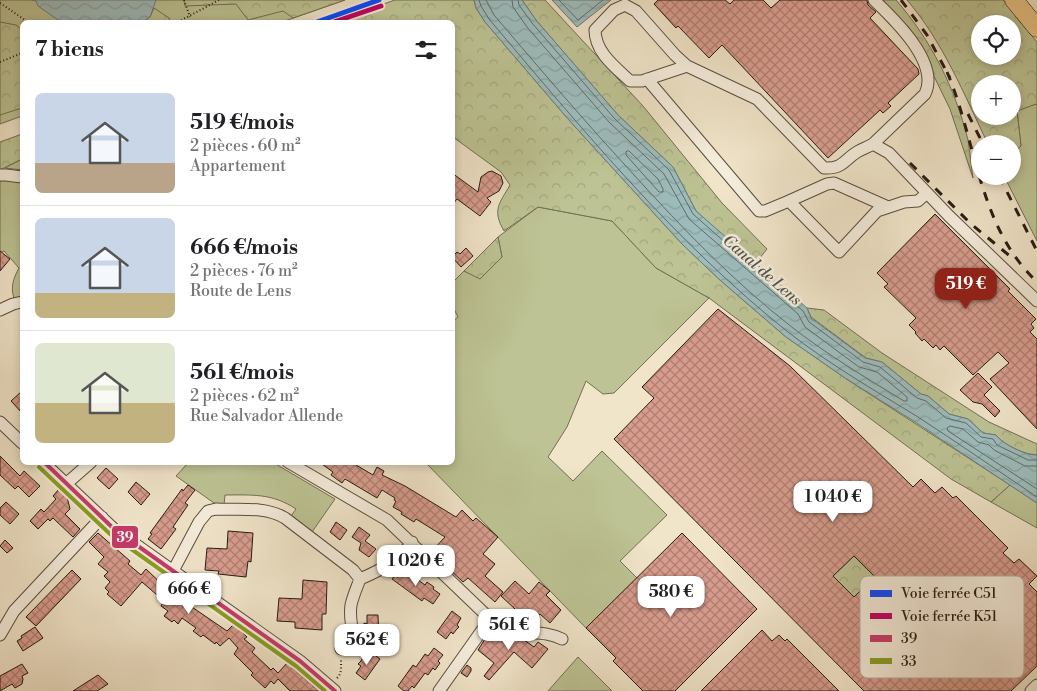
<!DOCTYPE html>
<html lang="fr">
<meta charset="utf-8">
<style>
:root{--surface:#fff;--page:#f6f6f6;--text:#202124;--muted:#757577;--line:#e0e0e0;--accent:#8f2418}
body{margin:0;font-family:"Libre Bodoni",serif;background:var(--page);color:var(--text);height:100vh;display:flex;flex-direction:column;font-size:19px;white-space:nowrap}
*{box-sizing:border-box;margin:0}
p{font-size:16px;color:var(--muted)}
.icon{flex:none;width:28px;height:28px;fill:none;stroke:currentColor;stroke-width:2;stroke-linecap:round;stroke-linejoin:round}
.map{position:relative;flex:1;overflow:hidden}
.details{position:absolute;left:20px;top:20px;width:435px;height:445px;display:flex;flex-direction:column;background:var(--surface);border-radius:8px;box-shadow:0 2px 8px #0003}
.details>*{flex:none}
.buttons{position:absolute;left:971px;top:15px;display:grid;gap:10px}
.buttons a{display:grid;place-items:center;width:50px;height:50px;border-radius:50%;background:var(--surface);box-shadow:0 2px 8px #0003;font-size:25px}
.price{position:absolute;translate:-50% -42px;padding:0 11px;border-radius:10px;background:#fff;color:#222;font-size:16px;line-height:32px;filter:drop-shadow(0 1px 2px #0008)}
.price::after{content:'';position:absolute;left:50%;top:30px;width:15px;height:11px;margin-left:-8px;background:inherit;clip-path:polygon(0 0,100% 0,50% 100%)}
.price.current{background:var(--accent);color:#fff}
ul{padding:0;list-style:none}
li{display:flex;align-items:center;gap:15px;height:125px;padding:0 15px}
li+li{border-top:1px solid var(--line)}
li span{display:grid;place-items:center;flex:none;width:140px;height:100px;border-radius:8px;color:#555}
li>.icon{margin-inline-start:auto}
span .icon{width:60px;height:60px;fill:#fffc;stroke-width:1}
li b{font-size:21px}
h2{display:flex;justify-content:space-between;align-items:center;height:60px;padding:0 15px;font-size:21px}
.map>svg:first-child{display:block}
.green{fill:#bdc394;stroke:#726f54}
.forest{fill:url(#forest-crowns);stroke:#726f54;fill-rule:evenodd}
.water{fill:url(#water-waves);stroke:#6e7c7a}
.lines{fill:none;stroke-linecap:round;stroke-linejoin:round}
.shore{stroke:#626c69;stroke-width:1}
.building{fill:url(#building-cross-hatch);stroke:#271b14;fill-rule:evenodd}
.minor-casing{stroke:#594d41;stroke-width:13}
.highway-casing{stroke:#271b14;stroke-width:19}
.path{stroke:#271b14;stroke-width:2;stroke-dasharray:1 2.5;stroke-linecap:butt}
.minor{stroke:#f5eddc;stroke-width:11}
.highway{stroke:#e8c284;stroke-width:18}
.rail{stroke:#271b14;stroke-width:3;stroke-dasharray:9 9;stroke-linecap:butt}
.bus-1-casing{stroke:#f5eddc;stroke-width:8}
.bus-2-casing{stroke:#f5eddc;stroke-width:8}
.bus-1{stroke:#c53b6a;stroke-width:4}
.bus-2{stroke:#899e22;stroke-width:4}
.rail-1-casing{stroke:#f5eddc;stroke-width:9}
.rail-2-casing{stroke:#f5eddc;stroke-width:9}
.rail-1{stroke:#0749ff;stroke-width:5}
.rail-2{stroke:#bf005f;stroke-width:5}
.labels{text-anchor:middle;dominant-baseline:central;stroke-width:5;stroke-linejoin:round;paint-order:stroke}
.water-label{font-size:16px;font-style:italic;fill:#505450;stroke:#f5eddc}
.key{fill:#f5eddc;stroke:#b7aea0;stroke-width:1}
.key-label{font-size:14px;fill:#271b14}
.line-badge{stroke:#f5eddc;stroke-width:2}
.badge-label{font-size:14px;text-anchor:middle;font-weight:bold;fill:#fff}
</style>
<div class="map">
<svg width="1037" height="691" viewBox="0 0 1037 691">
<defs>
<pattern id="forest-crowns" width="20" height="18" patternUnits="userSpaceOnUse" patternTransform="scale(1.25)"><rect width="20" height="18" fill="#bdc394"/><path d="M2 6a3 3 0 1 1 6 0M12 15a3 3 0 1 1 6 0" fill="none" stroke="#a2a77f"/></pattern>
<pattern id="water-waves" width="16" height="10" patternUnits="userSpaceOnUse" patternTransform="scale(1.25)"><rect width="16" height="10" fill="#9dbdbe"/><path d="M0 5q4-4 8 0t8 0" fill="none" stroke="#87a2a2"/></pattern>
<pattern id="building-cross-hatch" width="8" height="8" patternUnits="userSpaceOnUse" patternTransform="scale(1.25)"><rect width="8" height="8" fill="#d89c8d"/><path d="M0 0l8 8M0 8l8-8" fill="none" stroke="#af7e72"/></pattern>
</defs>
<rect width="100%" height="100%" fill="#f0e4c9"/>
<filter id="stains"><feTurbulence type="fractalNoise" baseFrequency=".004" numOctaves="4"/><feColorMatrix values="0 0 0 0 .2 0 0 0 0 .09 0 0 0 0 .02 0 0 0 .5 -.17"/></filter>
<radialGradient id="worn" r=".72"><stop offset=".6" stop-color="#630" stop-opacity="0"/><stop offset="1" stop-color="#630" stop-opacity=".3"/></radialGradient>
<path class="green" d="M0 0H345L282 22H22V116L0 124Z
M1036 104 1037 105V241L1004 176H1012L1013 153 1021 146 1017 110Z
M22 159V170L5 168Z
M16 180 22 182V297L14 298C10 287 14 277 19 268L4 251 0 253V181Z
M538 207 612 221 656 268 709 298 614 393 603 394 586 381 567 427 548 457 573 481 602 451 667 515 620 561 637 578 586 628 426 463 452 462V322L458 317 453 307V282L464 271 481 278 502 257 498 237Z
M188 463H274L335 499 312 532 291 516 296 509C272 493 252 495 225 495L224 505 214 503 176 476Z
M1010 485 1037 503V528L991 502Z
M578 657 612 691H548Z"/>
<path class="forest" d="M184 0H345L293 18 283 11 248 20 236 4 185 6Z
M395 0H474L476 8 485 22 568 119 682 244 721 281 786 337 848 380 1010 485 991 502 951 479 709 298 656 268 612 221 538 207 504 231C492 210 499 204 510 185L501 172 453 137 452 22H332Z
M522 0H545L643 106 722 203 767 249 755 264 696 211 673 167 618 115 536 20Z
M879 0H896C931 40 955 88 968 140 970 152 971 165 973 178L950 109 926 60Z
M907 0H1003L1037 42V105L1036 104 1017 111 1021 146 1013 153 1012 144H988C964 94 943 42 907 0ZM980 24H1012V56H980ZM980 84H1012V116H980Z
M154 8 169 18 170 22H142L150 17Z
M0 22 16 25 22 30V108L0 115Z
M22 134V159L0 170V142Z
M498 237 502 257 480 279 464 271Z
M807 308 824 310 882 353 989 422 1037 444V455C1027 456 1002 444 996 435L983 433 968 419 949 414 928 396 921 394 882 362 866 358 811 317Z
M854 556 875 577 854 597 833 576Z"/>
<path class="water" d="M32 0H156L150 17 142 22H61L38 6 36 1Z
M474 0H522L536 20 618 115 673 167 696 211 807 308 811 318 865 358 882 362 921 394 928 396 949 414 968 419 983 433 996 435C1002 444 1027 456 1037 455V503L915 422 848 380 786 337 721 281 682 244 568 119 485 22 476 8Z
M552 0H611L577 27Z"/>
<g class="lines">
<path class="shore" d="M479 0 481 6 489 19C582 129 675 242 788 332 829 364 874 390 918 417 958 443 997 470 1037 497
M486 0 494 15C540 69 586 123 634 175 684 230 734 282 793 328 828 355 866 378 904 401H907V397L877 372 859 367 805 327 798 314 689 219 664 174 609 122 527 27 513 7 512 0
M518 0 519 5 532 23 614 118 669 170 693 214 803 311 809 322 863 362 880 367 917 398 926 401 946 418 966 423 981 437 993 439 997 445 1028 460H1037
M559 0 578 20 603 0
M629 151 658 179 663 189V192H659L626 155V152Z
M1037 466H1025L994 450 989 445 978 442 963 429 950 426 947 428 948 431 1037 489"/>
</g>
<path class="building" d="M658 0H725L730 4 734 0H763L771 8 780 0H867L868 5 876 12 870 18 918 69 919 74 888 103 891 106 883 113 880 110 828 158 722 45 709 58 678 26 676 28 654 4Z
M492 171 501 176 503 183 499 191 487 198 491 202 480 216 457 199 452 205V173L478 192 481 177 488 172Z
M935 214 1010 289 1008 291 1036 319 1031 324 1034 328 1030 332 1037 339V429L990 379 1009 363 998 352 973 375 944 346 940 350 936 345 933 348 924 339 922 341 915 333 916 332 909 325 916 318 884 287 888 284 877 273Z
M466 248 473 256 461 267 452 257 457 252 460 254Z
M0 251 10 259 0 271Z
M718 309 790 366 913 487 921 479 935 493 942 487 953 498 956 496 1008 548 1003 553 1014 563 1019 559 1037 576 1029 584 1037 592V666L1011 691H864L614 439 654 398 642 387ZM854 556 875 577 854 597 833 576Z
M978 373 992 387 984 395 1000 411 995 417 982 404 973 402 960 390Z
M22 391V413L11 401Z
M0 456 20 476 24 471 40 486 29 497 18 486 15 489 0 475Z
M319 462H351L373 475 377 467 384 471 382 475 405 486 456 517 462 510 473 521 476 518 498 537 483 554 495 564 485 576 503 592 495 602 468 578 463 582 431 552 445 537 416 519 414 522 401 514 402 512 393 507 396 501 394 500 395 498 382 490 377 498 345 479 342 483 331 475 333 472Z
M106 468 118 479 109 489 97 478Z
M136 482 150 494 141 505 128 492Z
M188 485 195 490 185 503 188 505 173 527 176 529 161 549 148 539 152 534 150 533 182 489 183 491Z
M59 489 67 497 70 509 65 514 80 529 73 537 53 518 50 521 48 519 38 529 30 521 41 509 44 512 56 499 53 496Z
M6 502 19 514 10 524 0 515V508Z
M336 522 347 530 340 540 330 532Z
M359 527 370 535 365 541 376 549 369 557 359 550 361 543 352 537Z
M228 531 253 533 251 562 248 561 246 577 218 574 219 571 205 570 207 548 227 549Z
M98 533 130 561 128 564 141 575 146 569 168 590 173 582 192 595 186 603 227 631 234 624 247 637 244 639 255 648 252 652 271 670 273 668 278 673 287 663 319 691H290L278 679 274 684 271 681 265 688 251 675 253 673 234 654 238 648 229 638 220 646 216 642 215 644 203 635 201 637 193 631 196 628 182 618 178 624 174 620 172 622 164 616 168 611 161 606 164 601 142 582 121 606 107 594 109 592 105 588 110 582 104 576 108 572 98 564 104 557 89 542Z
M682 533 757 609 675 691H643L613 661 616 658 586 628Z
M5 540 13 548 7 553 0 546Z
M72 570 81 579 36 626 26 617Z
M399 570 405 574 407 572 425 585 427 582 434 587 433 589 440 594 433 604 424 598 422 601 392 579Z
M303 580 327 582 326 614H322V630L295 628V622L277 621 279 598 302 599Z
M515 581 529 594 539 582 550 591 546 595 561 610 550 623 540 614 531 625 519 624 509 621 506 619 515 609 501 596Z
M452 611 461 618 457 625 459 627 456 630 453 634 451 632 446 639 437 632Z
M367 615H378L379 641H367V632H364V623L367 624Z
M35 627 43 638 23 651 17 641 22 638 21 636Z
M492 628 508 637 524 640 534 647 538 642 548 649 532 668 514 652 489 680 484 676 494 663 478 650Z
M762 630 772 641 779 635 785 641 787 639 839 691H701Z
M434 648 443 655 438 661 440 663 435 670 433 668 428 675 425 673 414 688 412 686 408 691H404L398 686 413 665 416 667 425 654 428 656Z
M371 652 380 659 365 680 356 673 361 666 358 664 361 661 363 657 366 659Z
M22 664 28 673 22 676 23 679 22 684 15 688 12 684 0 691V676Z
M467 665 471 668V671L467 677 461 673Z
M98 675 108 684 97 691H73Z"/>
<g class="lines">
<g class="minor-casing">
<path id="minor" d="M687 66 642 81H630C615 67 595 52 595 30L614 10 625 5 636 11 675 55 687 66 757 99 824 168C843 169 844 160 857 152 862 149 868 147 873 144L889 153 949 216 1037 301
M647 79 759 211H765L789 201
M873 144 925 94C940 63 895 20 874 0
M0 175H6L22 177
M888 207 834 183 827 184 789 201 839 252 877 211 904 202 918 201 927 193
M0 310 13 304 22 302
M0 422 22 443
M43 462 114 529 300 661 335 691
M288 462 387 520 484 613 487 619 485 626 439 691
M66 484 91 462
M173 571 199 522 208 511 216 509C239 510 265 506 285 518L353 570 360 579
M487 619C499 619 501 627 511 630 529 635 544 630 562 639
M0 635 14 611 102 517
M341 649C359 627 348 627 351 605 353 596 357 587 360 579 379 571 401 560 412 542
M1031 691 1037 685"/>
</g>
<g class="highway-casing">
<path id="highway" d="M1014 0 1037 28"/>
</g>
<path class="path" d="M184 0 190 17
M0 3 28 22
M178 22 219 0
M0 62 22 53
M337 678C342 674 341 666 341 660"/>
<use href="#minor" class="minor"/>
<use href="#highway" class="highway"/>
<path class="rail" d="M901 0 927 35 950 78
M947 72C977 142 978 226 1037 282
M968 114 983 144
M910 163 970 223 1011 257
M999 176 1037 251"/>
<g class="bus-1-casing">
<path id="bus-1" d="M44 462 114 529 300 661 335 691"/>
</g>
<g class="bus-2-casing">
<path id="bus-2" d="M39 467 110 534 296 666 325 691"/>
</g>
<use href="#bus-1" class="bus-1"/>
<use href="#bus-2" class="bus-2"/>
<g class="rail-1-casing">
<path id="rail-1" d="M317 22 379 0"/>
</g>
<g class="rail-2-casing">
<path id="rail-2" d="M334 22 381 6"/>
</g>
<use href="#rail-1" class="rail-1"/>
<use href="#rail-2" class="rail-2"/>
</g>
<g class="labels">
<g class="water-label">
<text transform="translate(762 270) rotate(41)">Canal de Lens</text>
</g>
</g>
<rect x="860" y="576" width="164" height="102" rx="8" class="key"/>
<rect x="870" y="590" width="22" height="7" fill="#0749ff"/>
<rect x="870" y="613" width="22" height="6" fill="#bf005f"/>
<rect x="870" y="635" width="22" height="7" fill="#c53b6a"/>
<rect x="870" y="658" width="22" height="6" fill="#899e22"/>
<g class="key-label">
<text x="901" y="598">Voie ferrée C51</text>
<text x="901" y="621">Voie ferrée K51</text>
<text x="901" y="643">39</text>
<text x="901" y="666">33</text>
</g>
<rect class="line-badge" x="111" y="525" width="28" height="24" rx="5" fill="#c53b6a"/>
<g class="badge-label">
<text x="125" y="542">39</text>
</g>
<rect width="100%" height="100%" filter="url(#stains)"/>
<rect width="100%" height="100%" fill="url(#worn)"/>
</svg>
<div class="buttons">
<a><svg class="icon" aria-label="locate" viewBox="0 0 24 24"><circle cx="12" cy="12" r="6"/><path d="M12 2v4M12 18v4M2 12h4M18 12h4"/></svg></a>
<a>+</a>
<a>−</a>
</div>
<b class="price current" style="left:966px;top:310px">519 €</b>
<b class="price" style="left:833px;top:523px">1 040 €</b>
<b class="price" style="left:416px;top:587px">1 020 €</b>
<b class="price" style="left:189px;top:615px">666 €</b>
<b class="price" style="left:671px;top:618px">580 €</b>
<b class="price" style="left:509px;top:651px">561 €</b>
<b class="price" style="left:367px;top:666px">562 €</b>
<section class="details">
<h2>7 biens<svg class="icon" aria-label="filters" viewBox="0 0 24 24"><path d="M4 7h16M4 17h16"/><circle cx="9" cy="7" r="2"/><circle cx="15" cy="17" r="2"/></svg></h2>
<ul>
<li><span style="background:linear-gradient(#c9d6e8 70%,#b9a48a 0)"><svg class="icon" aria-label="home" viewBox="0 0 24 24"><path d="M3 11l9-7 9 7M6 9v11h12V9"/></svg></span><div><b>519 €/mois</b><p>2 pièces · 60 m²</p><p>Appartement</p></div></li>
<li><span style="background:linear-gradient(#c9d6e8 75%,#c2b280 0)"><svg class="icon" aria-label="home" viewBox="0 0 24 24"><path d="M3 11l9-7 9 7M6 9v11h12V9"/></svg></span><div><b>666 €/mois</b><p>2 pièces · 76 m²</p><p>Route de Lens</p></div></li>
<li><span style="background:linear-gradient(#dfe7d0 60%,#c2b280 0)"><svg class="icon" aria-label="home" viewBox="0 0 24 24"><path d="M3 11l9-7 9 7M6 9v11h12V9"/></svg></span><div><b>561 €/mois</b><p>2 pièces · 62 m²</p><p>Rue Salvador Allende</p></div></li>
</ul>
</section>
</div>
